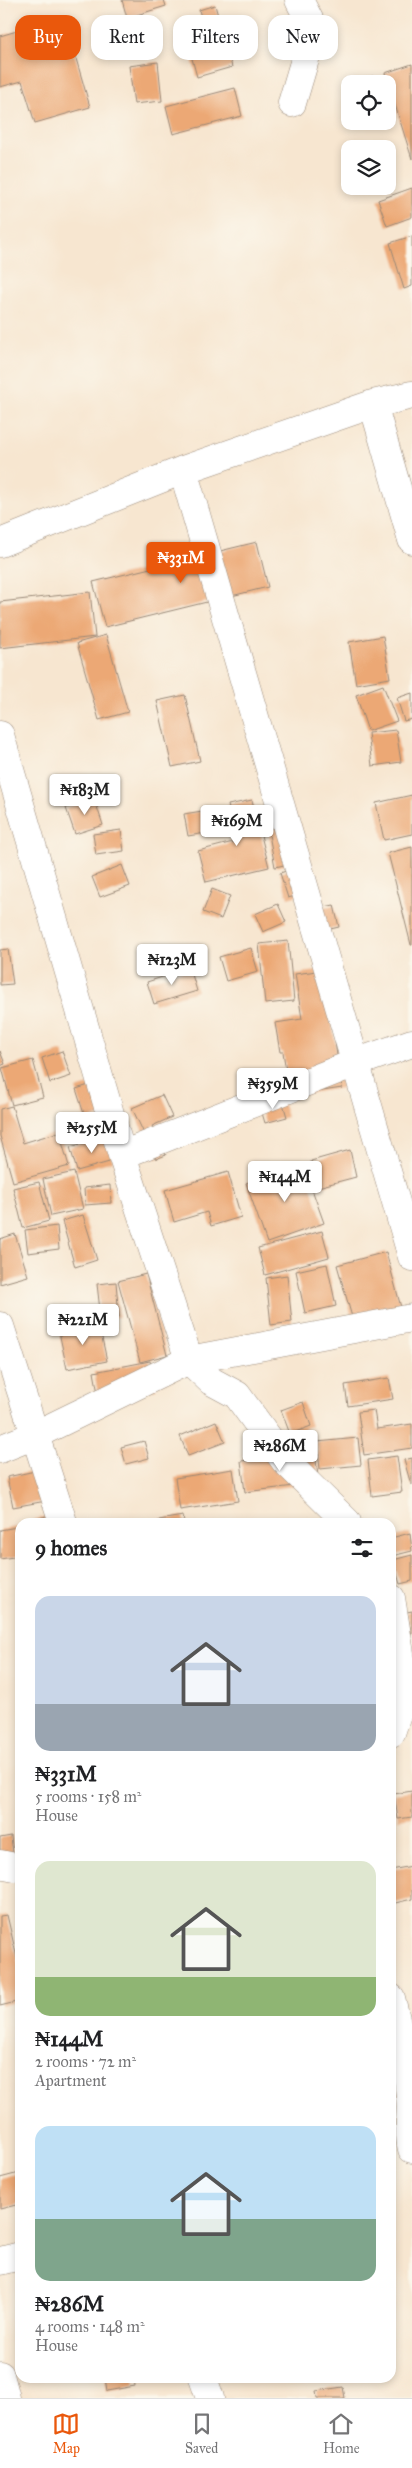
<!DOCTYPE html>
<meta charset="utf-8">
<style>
:root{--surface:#fff;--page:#f6f6f6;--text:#202124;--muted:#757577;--line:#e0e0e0;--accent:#ea580c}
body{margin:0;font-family:"IM FELL Great Primer",serif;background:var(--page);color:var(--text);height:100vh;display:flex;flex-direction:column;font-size:19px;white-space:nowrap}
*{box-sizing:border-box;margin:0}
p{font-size:16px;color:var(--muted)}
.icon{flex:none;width:28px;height:28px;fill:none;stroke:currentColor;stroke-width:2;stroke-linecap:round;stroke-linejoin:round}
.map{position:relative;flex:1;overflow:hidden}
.details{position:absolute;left:15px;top:1518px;width:381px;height:865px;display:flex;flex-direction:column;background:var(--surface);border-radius:15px;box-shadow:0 2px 8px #0003}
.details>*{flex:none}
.banner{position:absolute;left:15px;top:15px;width:382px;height:45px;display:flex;gap:10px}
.controls{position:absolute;left:341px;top:75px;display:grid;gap:10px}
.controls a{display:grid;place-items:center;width:55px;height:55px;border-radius:10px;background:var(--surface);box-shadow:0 2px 8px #0003;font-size:25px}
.price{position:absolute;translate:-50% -42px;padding:0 11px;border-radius:5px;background:#fff;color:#222;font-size:16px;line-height:32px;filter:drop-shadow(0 1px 2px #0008)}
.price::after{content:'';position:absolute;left:50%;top:30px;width:15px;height:11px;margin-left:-8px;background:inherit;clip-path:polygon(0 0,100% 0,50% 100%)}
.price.on{background:var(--accent);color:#fff}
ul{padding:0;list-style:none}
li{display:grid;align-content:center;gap:10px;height:265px;padding:0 20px}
li span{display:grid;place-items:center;height:155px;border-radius:15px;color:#555}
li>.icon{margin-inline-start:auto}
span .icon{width:90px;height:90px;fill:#fffc;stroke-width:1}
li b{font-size:21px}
h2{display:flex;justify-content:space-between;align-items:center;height:60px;padding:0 20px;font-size:21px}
.chip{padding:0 18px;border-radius:15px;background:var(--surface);box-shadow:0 2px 8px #0003;font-size:18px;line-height:45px}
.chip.on{background:var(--accent);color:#fff}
.menu{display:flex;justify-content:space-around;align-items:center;height:70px;border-top:1px solid var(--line);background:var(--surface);font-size:14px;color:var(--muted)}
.menu a{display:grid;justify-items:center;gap:2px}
.menu .on{color:var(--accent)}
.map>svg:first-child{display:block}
.building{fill:#eca875}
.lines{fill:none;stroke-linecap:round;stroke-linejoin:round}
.minor-casing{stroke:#987;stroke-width:29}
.minor{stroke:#fff;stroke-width:28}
</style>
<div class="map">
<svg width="412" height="2398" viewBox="0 0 412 2398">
<rect width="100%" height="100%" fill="#fbf7ec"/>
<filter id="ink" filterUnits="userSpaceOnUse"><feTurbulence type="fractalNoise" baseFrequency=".02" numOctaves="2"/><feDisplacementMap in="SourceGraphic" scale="10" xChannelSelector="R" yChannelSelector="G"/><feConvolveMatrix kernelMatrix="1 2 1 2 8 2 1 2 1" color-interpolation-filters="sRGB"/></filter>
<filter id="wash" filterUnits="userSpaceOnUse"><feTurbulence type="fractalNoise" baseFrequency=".0096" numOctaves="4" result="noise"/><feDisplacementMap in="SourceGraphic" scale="20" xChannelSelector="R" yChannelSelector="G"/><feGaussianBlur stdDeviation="1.12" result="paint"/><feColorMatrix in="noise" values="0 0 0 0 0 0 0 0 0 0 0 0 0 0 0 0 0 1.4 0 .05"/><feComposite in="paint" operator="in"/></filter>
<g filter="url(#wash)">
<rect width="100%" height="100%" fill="#f7e6d0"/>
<g id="blocks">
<path class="building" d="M122 0H164L166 6 127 18Z
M215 5 232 67 197 77 190 51 209 46 199 10Z
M64 17 90 107 35 123 22 81 0 87V36Z
M158 62 162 101 134 104 129 66Z
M412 64V159L385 73Z
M373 76 375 84H350L349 100 345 82Z
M235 88 242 116 173 134 166 106Z
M412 188V217L387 226 378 200Z
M412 236V286L404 289 390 243Z
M257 542 268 587 105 627 93 582Z
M90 592 95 637 0 648V602Z
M106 635 128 712 99 720 77 643Z
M383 636 390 678 356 684 349 642Z
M383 685 397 721 368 731 356 695Z
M412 693V719L404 721 397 698Z
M185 695 200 761 172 767 157 701Z
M396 730 401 762 372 766 368 733Z
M412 795V834L384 840 376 803Z
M94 798 103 825 75 834 66 808Z
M252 800 269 867 206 882 198 851 237 841 228 805Z
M202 811 206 833 188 836 184 814Z
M300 823 307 860 275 867 268 829Z
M121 830 124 851 96 855 93 834Z
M412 847V945H411L388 853Z
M308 864 316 890 288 898 280 873Z
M122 865 130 886 100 897 92 877Z
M212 889 230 896 221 919 203 912Z
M278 904 286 922 263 932 255 914Z
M334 905 339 927 305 935 300 912Z
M288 941 294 1001 265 1004 259 944Z
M251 948 258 972 226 981 219 957Z
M8 949 13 984 0 985V950Z
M190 968 197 991 154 1004 147 982Z
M324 970 342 1088 290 1096 283 1052H280L275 1023 302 1019 295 974Z
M0 1051 5 1064 0 1066Z
M62 1051 71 1076 50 1083 42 1058Z
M33 1060 43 1097 12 1105 2 1068Z
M102 1081 112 1112 86 1120 76 1089Z
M162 1095 172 1117 152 1126 166 1155 156 1159 132 1108Z
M281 1097 287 1117 265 1123 259 1103Z
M12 1106 23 1143 59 1132 69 1166 13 1182 0 1136V1109Z
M106 1137 113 1161 77 1171 70 1147Z
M350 1150 356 1177 318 1187 311 1161Z
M303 1164 324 1223 267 1243 246 1183Z
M74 1172 83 1209 51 1216 43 1179Z
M228 1172 241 1217 211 1226 207 1212 174 1222 165 1190Z
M39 1182 49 1221 23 1228 13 1188Z
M110 1185 111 1203 85 1205 84 1188Z
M83 1215 97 1260 75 1267 62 1221Z
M57 1226 59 1249 28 1253 25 1230Z
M322 1231 329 1257 265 1275 258 1248Z
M15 1234 28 1276 0 1284V1239Z
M386 1252 402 1311 354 1324 337 1265Z
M327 1264 336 1306 305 1313 296 1271Z
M146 1274 167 1355 140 1362 118 1281Z
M287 1275 292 1322 271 1325 266 1278Z
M116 1282 119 1317 101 1319 97 1284Z
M99 1324 107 1361 67 1369 59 1332Z
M150 1361 156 1389 99 1399 94 1372Z
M389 1378 393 1399 348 1406 345 1385Z
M303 1402 311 1426 290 1434 281 1410Z
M374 1410 377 1429 412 1424V1448L364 1455 358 1412Z
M216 1421 225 1442 188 1456 180 1436Z
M358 1438 361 1465 320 1469 317 1442Z
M144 1441 149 1458 126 1464 121 1447Z
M315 1453 319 1483 245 1492 241 1461Z
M397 1456 402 1492 372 1496 368 1460Z
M412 1458V1485H411L404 1460Z
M233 1469 238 1501 180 1510 175 1478Z
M40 1470 46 1501 13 1507 7 1477Z
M49 1515 52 1522H27Z
M183 1516 184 1522H159V1520Z
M17 1527 20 1556 0 1559V1530Z
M410 1533 412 1551 392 1556 391 1538Z
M412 1555V1581L400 1584 393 1560Z
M412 1611V1633H411L407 1612Z
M412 1791V1817L398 1819 394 1794Z
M11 1836 15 1871 0 1872V1838Z
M412 1866V1899L391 1904V1870Z
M7 1915 20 1971V2001L0 2006V1916Z
M19 2173 20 2204 0 2209V2178Z
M105 2378H134L135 2386 107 2391Z
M343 2387 345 2398H317L316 2391Z"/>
</g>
</g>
<g filter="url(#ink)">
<use href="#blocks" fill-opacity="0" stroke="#987" stroke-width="1"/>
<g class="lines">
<g class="minor-casing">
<path id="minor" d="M292 103 314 29 299 0
M373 404 412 540
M183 470 412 1257
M0 543 183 470 373 404 412 395
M0 735 122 1155 189 1360 211 1381 237 1395 285 1461 347 1522
M122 1155 355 1063 412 1043
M0 1326 63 1522
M0 1449 35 1435 189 1360 412 1318
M391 1598 402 1666 401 1703
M391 1733 401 1703 412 1697
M0 1864 20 1868
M391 1998C399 2031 407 2064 410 2098 412 2115 407 2132 412 2149
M0 2261 20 2256
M0 2375 6 2398
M203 2378 210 2398"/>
</g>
<use href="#minor" class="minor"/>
</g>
</g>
</svg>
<div class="controls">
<a><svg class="icon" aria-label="locate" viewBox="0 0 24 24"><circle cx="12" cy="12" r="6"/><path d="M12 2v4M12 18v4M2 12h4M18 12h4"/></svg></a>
<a><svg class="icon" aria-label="layers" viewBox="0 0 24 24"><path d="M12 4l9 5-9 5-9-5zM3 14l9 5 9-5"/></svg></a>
</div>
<b class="price on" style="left:181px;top:584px">₦331M</b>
<b class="price" style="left:85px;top:816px">₦183M</b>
<b class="price" style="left:237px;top:847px">₦169M</b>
<b class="price" style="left:172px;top:986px">₦123M</b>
<b class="price" style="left:273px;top:1110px">₦359M</b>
<b class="price" style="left:92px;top:1154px">₦255M</b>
<b class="price" style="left:285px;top:1203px">₦144M</b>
<b class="price" style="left:83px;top:1346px">₦221M</b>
<b class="price" style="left:280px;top:1472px">₦286M</b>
<div class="banner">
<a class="chip on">Buy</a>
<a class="chip">Rent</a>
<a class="chip">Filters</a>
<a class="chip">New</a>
</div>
<section class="details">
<h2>9 homes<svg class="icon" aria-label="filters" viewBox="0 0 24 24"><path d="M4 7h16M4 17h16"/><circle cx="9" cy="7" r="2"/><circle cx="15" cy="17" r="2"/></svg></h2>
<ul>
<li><span style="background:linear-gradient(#c9d6e8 70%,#9aa5b1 0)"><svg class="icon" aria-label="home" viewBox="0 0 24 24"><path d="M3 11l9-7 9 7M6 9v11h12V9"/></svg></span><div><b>₦331M</b><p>5 rooms · 158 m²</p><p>House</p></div></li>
<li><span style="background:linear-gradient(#dfe7d0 75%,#8fb573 0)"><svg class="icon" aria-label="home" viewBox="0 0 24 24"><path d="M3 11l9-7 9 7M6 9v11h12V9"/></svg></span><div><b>₦144M</b><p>2 rooms · 72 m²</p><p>Apartment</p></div></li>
<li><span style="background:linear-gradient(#bfe0f5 60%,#7fa58c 0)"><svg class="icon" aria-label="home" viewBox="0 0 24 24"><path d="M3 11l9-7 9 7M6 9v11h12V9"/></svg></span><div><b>₦286M</b><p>4 rooms · 148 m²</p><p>House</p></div></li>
</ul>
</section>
</div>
<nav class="menu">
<a class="on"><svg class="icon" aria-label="map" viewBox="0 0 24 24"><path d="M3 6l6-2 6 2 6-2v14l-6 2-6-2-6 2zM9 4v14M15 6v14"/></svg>Map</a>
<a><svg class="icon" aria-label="saved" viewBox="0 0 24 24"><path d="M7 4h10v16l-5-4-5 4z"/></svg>Saved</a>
<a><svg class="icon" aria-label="home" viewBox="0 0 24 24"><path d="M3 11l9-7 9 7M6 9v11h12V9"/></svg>Home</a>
</nav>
